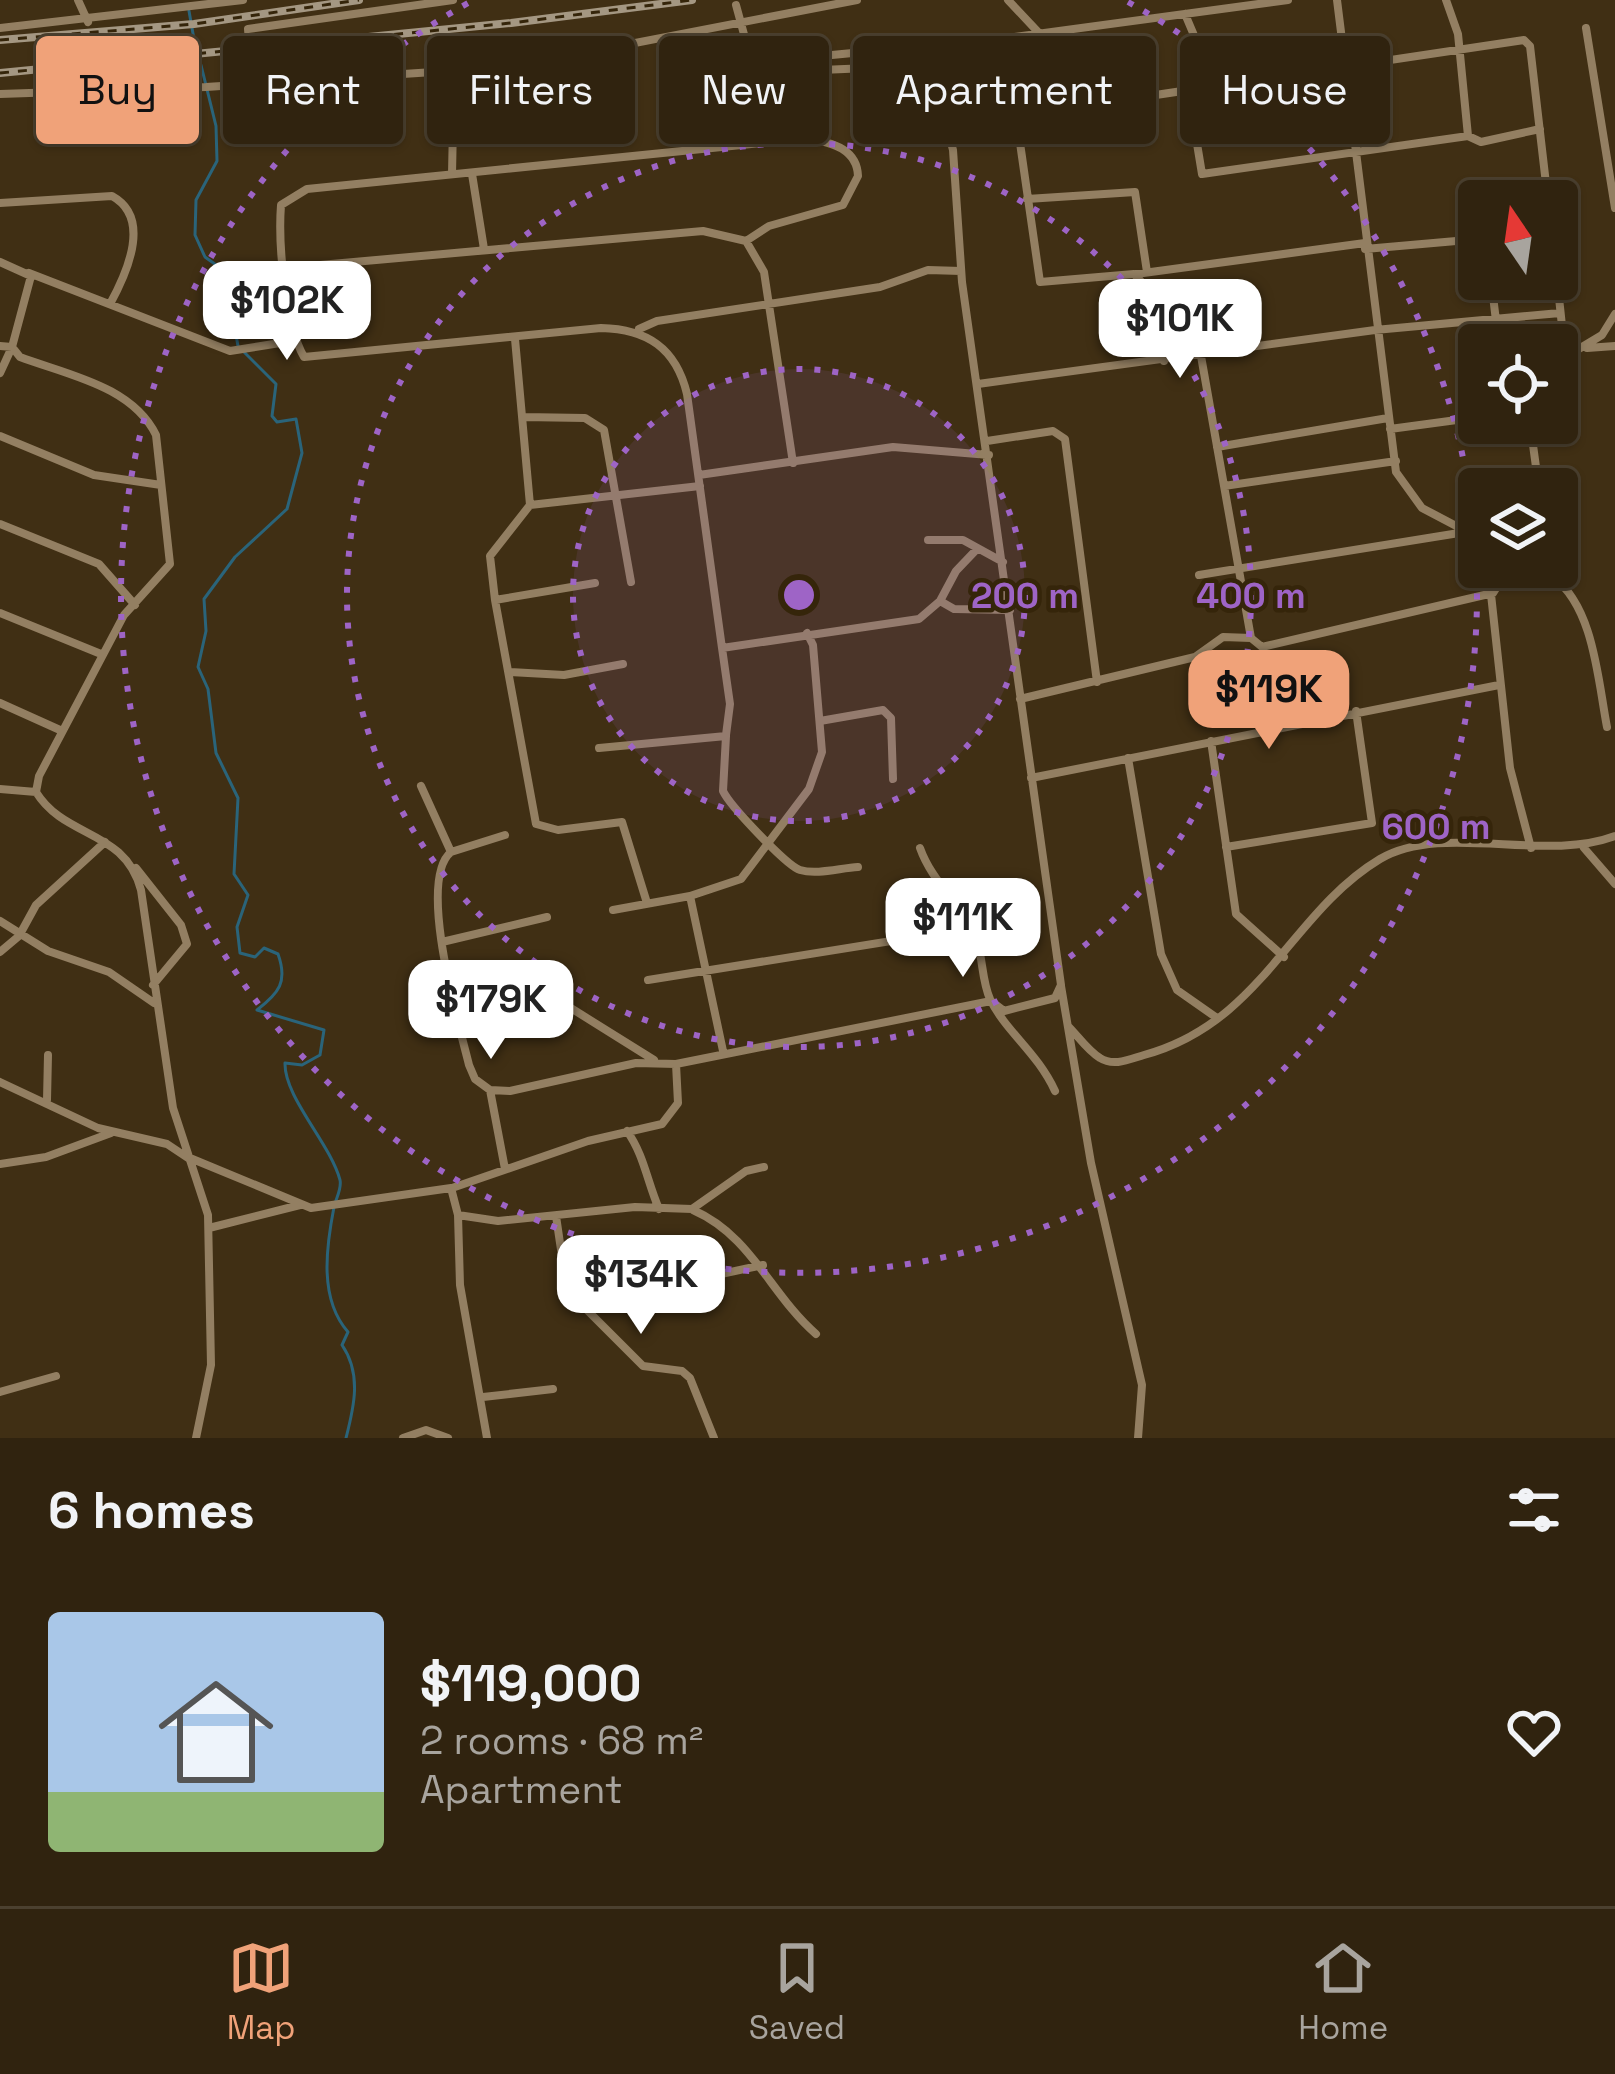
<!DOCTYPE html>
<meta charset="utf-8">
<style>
:root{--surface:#30230f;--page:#382b18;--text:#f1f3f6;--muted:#a8a49e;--line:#4b402f;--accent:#f0a279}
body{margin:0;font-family:"Space Grotesk",sans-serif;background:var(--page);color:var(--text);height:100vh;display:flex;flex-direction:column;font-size:45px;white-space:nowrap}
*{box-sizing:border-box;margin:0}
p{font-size:39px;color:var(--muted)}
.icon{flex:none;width:66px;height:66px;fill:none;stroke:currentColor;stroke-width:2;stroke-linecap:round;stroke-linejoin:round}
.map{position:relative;height:1438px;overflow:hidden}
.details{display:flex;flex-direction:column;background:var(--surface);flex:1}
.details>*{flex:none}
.guide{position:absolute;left:36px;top:36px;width:1545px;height:108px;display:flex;gap:24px}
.needle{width:78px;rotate:347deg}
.buttons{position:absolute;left:1458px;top:180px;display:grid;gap:24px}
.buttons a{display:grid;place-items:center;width:120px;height:120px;border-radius:12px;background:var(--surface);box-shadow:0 3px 9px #0004,0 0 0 3px var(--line);font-size:60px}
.price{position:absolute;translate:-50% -102px;padding:0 27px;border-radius:24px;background:#fff;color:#222;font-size:39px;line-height:78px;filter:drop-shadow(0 3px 6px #0008)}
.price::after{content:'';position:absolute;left:50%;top:72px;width:36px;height:27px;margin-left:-18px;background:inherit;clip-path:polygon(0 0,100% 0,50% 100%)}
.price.active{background:var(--accent);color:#111}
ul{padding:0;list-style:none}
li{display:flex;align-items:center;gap:36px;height:300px;padding:0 48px}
li span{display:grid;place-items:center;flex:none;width:336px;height:240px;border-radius:12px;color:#555}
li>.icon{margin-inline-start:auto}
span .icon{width:144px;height:144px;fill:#fffc;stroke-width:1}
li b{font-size:51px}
h2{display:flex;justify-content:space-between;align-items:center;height:144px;padding:0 48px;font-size:51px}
.tag{padding:0 42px;border-radius:12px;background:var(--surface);box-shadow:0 3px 9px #0004,0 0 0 3px var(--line);font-size:42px;line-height:108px}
.tag.active{background:var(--accent);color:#111}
.tab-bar{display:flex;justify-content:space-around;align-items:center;height:168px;border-top:3px solid var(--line);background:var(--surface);font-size:33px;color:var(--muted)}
.tab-bar a{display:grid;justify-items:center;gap:6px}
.tab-bar .active{color:var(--accent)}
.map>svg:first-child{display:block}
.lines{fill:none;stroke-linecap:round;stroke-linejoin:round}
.stream{stroke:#2a647a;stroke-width:3}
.minor{stroke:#937f62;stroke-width:8}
.rail-casing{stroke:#a49782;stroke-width:8}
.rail{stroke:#35250a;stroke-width:3;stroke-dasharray:9;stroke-linecap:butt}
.ring{fill:none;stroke:#9e64c6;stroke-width:6;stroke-dasharray:6 12}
.centre{fill:#9e64c6;stroke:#35250a;stroke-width:6}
.ring-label{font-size:36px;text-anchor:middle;font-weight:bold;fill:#9e64c6;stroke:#35250a;stroke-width:9;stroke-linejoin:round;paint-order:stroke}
</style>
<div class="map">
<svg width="1615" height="1438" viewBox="0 0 1615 1438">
<rect width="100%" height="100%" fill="#402f14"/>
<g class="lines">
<path class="stream" d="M189 11 195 45
M201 65 216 126 217 161 196 200 195 235 205 257 226 272 250 314 236 335 238 346 276 384 272 416 277 422 296 419 302 453 287 509 235 557 204 599 206 631 198 667 208 689 216 753 238 798 234 874 248 895 237 927 240 953 255 957 264 948 278 954C288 982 279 993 257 1010L324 1030 320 1055 302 1065 285 1063C284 1097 330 1143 340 1180 342 1189 336 1198 334 1207 326 1248 319 1299 348 1332L342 1345C362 1374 354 1407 346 1438"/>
<path class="minor" d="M78 0 88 22
M1008 0 1039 33
M1337 0 1396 472 1422 508 1479 538
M1446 0 1458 34 1468 136
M736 5 748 49 769 61 999 39 1288 0
M1185 14 1196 40 1202 88
M0 28 243 0
M1586 28 1615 208
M999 40 1018 129 1040 282 1134 274 1150 291 1164 361
M249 42 248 29 453 0
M752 73 892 67 1006 54
M440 74 453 125 452 174
M250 82V59
M1188 89 1202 174 1468 136 1481 142 1540 129
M0 94 206 87 511 67 857 0
M1015 116 1524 40 1530 46 1548 201
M472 174 484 249
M1027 199 1135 192 1147 272
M0 203 112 196C152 218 127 273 110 304
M746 241 769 226 843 205 858 176C857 146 825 140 800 139L307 189 281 205C278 244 285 324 304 357L601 328C647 329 676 348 687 394L722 648 919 619 940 601 956 571 977 549
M1365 249 1479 239
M0 262 31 276 12 347 20 357C68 375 132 386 156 435L170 564 124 615 39 776 36 792C65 839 125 829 141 890L173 1108 208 1215 211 1365 196 1438
M286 268 703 231 746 241 764 272 793 463
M29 273 230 351 280 343 294 327
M1136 274 1365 243
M1491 279 1496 321
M1557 279 1565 354
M639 329 657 321 880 287 928 270 961 271
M515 339 530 505 490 556 495 600 595 583
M0 346 12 347 0 373
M1587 348 1615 346
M1201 356 1251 638
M1557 362 1602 335 1615 314
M978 384 1375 330 1560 313
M523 417 585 418 604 430 631 582
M1530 423 1539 489
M1390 429 1479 417
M0 436 94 475 161 485
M987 441 1053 431 1065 439 1097 682
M1217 447 1388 418
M699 475 893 447 989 455
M1224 486 1396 461
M530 505 700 486
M0 524 99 564 135 605
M928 540H963L1003 562
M1488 567 1510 768 1531 848
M1199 575 1459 533
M495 600 536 824 558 830 622 822 647 903
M940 601 954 609 1010 610
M0 613 101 654
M722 648 730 704 726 735
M510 672 564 675 623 664
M1020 699 1195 657 1223 637 1251 638 1262 647 1493 593 1500 582 1553 577C1594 607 1598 681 1607 727
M0 703 60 730
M820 721 883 710 891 718 893 779
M1211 741 1236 914 1284 957
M599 748 726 736 723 791C730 806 787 866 800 870 817 875 840 868 858 867
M1128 758 1161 954 1177 990 1217 1018
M1031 778 1499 685
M421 786 451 852C417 880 458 1021 469 1065L475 1079 490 1090 505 1169
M0 789 36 792
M1226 847 1372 823 1356 711
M920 848C931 879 955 899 971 927 984 949 980 977 990 999 1006 1032 1037 1052 1055 1091
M1584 848 1615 884
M451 852 505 835
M136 868 181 925 187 944 153 985
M613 910 690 896
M0 921 48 951 109 972 154 1003
M442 942 547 917
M0 952 19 936 36 905 105 842
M648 980 972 928
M1061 986 1091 1163 1142 1385 1138 1438
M457 1009 558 1000 654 1060
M1068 1026C1078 1036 1088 1051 1100 1058 1114 1067 1130 1059 1144 1055 1262 1023 1290 913 1380 859 1443 822 1544 863 1615 836
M723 1051 690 896 741 879 809 789 822 752 813 645 807 633
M0 1082 98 1128 167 1144 191 1160
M490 1090 510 1091 636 1063 676 1064 991 1001 1004 1011 1055 998 1061 985 962 282 953 150 937 90 940 58
M47 1100 48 1055
M627 1131C644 1155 647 1181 659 1209
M190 1158 311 1208 451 1188 458 1215 498 1221 635 1207 692 1209 746 1171 764 1167
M0 1164 46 1157 111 1133
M452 1188 588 1141 662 1124 678 1103 676 1064
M693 1210C752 1236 770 1294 816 1334
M458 1215 460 1285 487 1438
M556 1216 564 1270 576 1299 643 1366 682 1371 690 1378 714 1438
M209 1228 300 1205
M582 1304 763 1265
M0 1392 56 1376
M483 1397 553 1389
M403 1438 426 1430 448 1438"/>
<g class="rail-casing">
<path id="rail" d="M0 40 194 24 359 0
M0 73 511 23 692 0"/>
</g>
<use href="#rail" class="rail"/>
</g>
<circle cx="799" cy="595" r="226" fill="#9e64c6" fill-opacity=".12"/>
<g class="ring">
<circle cx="799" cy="595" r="226"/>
<circle cx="799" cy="595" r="452"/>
<path d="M1128 2A678 678 0 1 1 470 2"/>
</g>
<circle cx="799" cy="595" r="18" class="centre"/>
<g class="ring-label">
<text x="1025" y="608">200 m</text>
<text x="1251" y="608">400 m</text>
<text x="1436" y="839">600 m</text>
</g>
</svg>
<div class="buttons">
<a><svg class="needle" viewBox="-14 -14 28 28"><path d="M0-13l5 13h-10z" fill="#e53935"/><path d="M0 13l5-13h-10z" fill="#a8a49e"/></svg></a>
<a><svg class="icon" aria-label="locate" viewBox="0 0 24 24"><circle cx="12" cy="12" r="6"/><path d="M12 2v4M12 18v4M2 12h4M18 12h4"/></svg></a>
<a><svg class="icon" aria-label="layers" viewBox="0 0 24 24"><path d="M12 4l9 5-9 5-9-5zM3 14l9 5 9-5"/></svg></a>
</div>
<b class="price" style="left:287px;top:363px">$102K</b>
<b class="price" style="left:1180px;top:381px">$101K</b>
<b class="price active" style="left:1269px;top:752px">$119K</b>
<b class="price" style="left:963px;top:980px">$111K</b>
<b class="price" style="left:491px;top:1062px">$179K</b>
<b class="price" style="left:641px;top:1337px">$134K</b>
<div class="guide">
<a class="tag active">Buy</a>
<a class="tag">Rent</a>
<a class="tag">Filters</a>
<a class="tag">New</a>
<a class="tag">Apartment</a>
<a class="tag">House</a>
</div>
</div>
<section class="details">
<h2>6 homes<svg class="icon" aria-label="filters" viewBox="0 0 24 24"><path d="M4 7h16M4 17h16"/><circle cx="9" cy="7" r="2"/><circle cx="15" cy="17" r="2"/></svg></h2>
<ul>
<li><span style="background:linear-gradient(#a9c7e8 75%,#8fb573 0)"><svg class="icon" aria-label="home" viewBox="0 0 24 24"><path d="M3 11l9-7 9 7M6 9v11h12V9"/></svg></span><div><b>$119,000</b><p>2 rooms · 68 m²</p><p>Apartment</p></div><svg class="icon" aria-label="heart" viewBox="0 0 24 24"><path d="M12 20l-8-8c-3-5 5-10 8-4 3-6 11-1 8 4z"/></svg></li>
</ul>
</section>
<nav class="tab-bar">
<a class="active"><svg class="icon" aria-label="map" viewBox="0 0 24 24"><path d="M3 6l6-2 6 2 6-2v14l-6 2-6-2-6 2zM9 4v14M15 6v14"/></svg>Map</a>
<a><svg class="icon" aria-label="saved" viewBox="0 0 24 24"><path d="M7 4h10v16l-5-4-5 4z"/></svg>Saved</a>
<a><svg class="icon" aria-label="home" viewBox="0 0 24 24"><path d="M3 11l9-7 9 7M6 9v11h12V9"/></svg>Home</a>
</nav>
